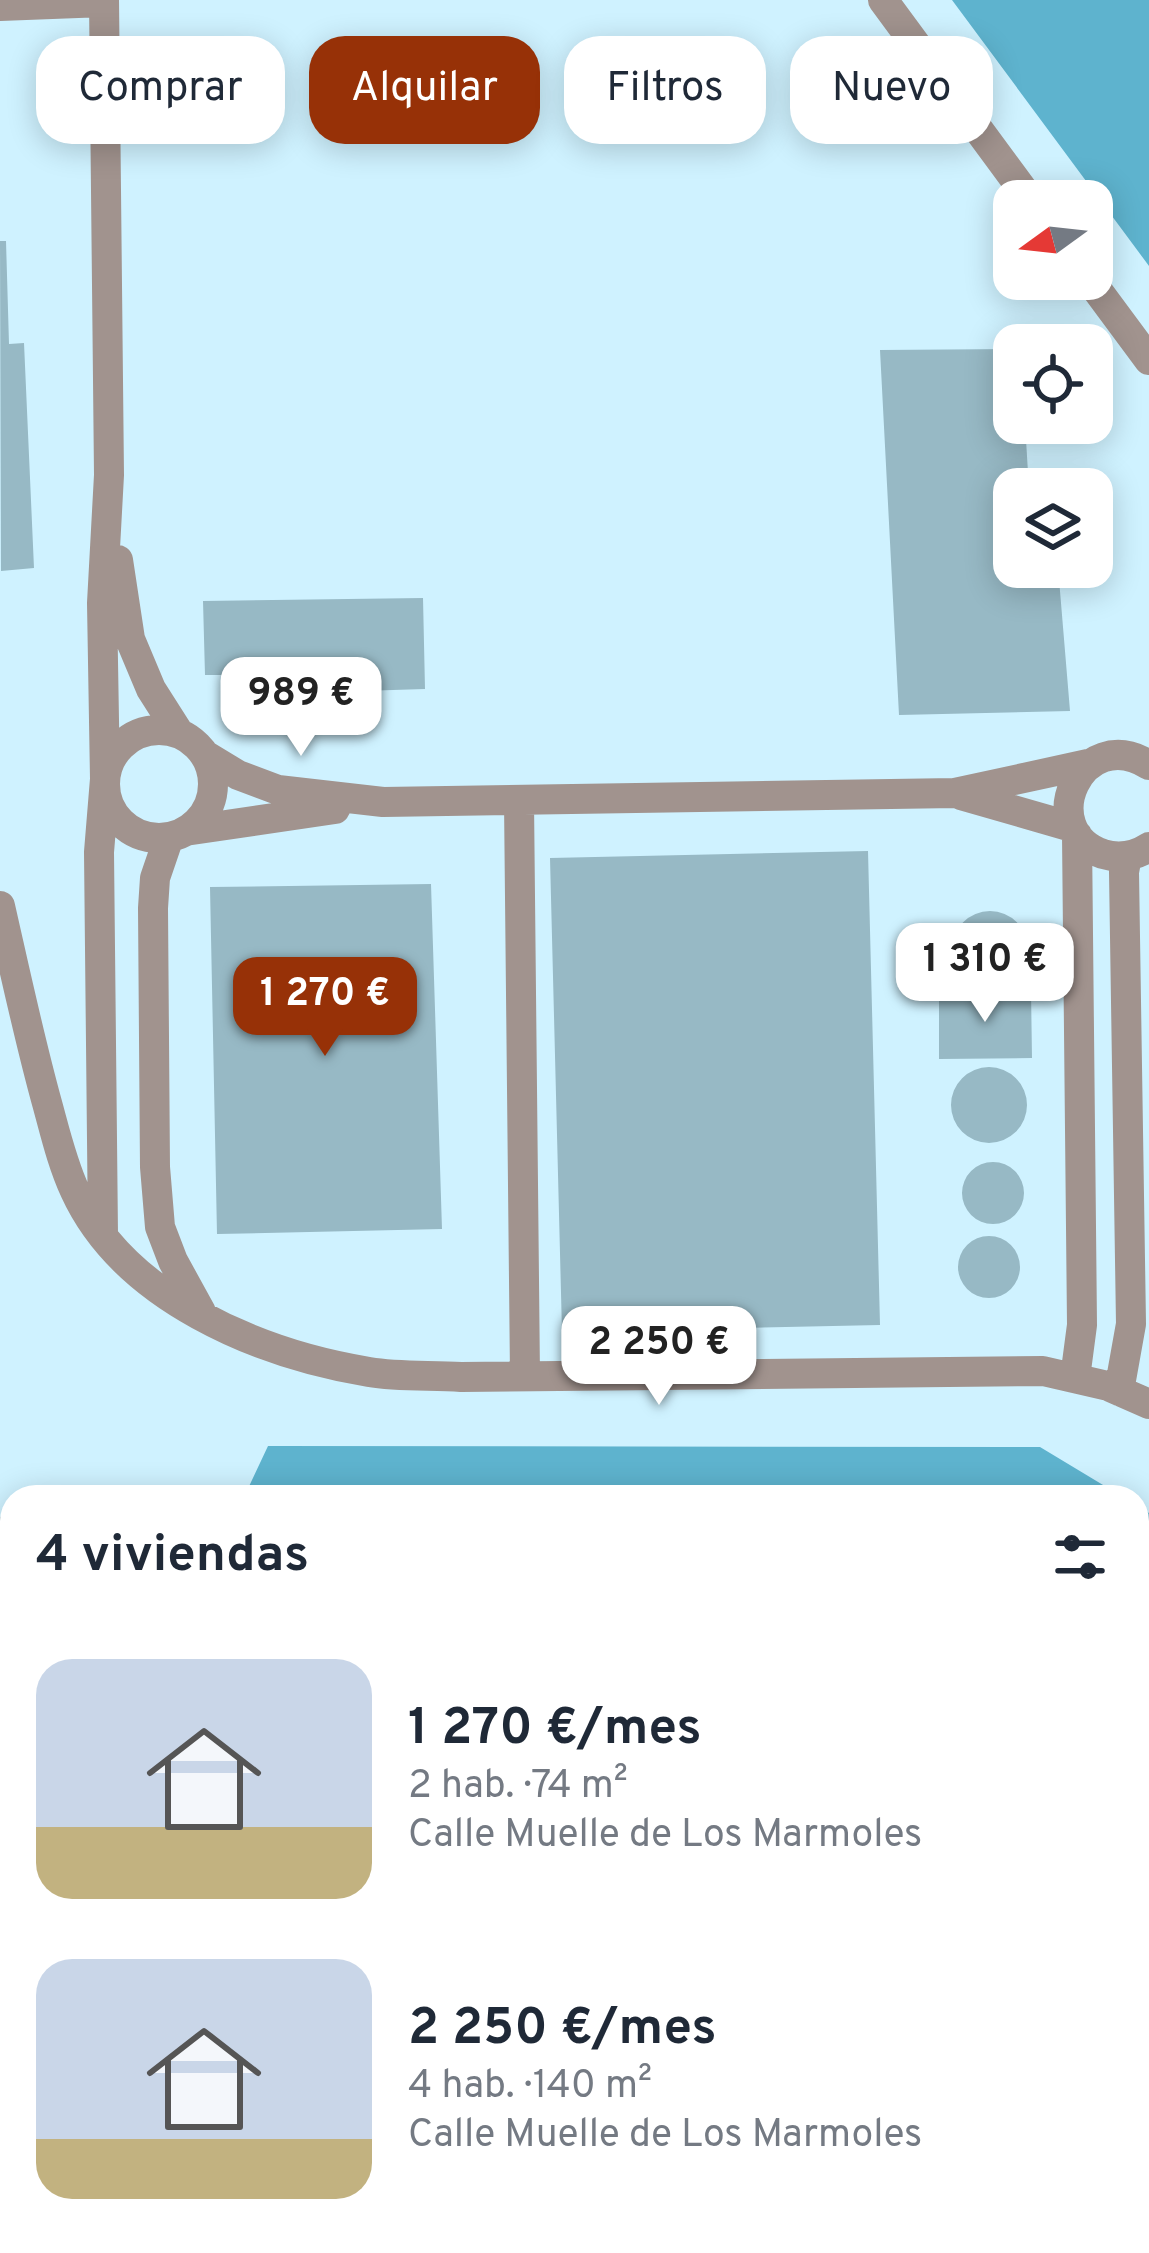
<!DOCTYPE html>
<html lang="es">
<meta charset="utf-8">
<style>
:root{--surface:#fff;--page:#f2f2f3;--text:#1f2937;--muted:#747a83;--accent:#973107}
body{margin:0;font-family:Overpass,sans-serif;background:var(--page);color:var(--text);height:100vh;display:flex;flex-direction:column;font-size:45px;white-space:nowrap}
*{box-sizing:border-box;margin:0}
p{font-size:39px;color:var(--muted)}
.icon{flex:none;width:66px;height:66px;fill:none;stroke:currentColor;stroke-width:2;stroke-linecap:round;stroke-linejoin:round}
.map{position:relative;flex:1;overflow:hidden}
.side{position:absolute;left:0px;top:1485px;width:1149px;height:768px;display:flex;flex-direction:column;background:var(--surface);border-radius:36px 36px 0 0;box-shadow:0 6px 30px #0003}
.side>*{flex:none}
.hud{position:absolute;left:36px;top:36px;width:1077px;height:108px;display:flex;gap:24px}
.needle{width:78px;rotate:255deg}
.controls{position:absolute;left:993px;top:180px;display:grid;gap:24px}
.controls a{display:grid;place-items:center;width:120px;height:120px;border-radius:24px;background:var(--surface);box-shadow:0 6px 30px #0003;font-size:60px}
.price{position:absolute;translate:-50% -102px;padding:0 27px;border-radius:24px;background:#fff;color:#222;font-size:39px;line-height:78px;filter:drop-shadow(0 3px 6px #0008)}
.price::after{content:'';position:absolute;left:50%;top:72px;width:36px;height:27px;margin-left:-18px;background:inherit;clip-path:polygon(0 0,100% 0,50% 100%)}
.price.on{background:var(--accent);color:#fff}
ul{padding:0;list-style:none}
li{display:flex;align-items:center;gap:36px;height:300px;padding:0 36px}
li span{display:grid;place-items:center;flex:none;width:336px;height:240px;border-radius:36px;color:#555}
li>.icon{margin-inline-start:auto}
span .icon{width:144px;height:144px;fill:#fffc;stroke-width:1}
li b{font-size:51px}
h2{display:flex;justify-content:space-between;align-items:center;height:144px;padding:0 36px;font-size:51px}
.chip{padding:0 42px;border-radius:36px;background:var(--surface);box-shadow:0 6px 30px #0003;font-size:42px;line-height:108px}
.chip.on{background:var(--accent);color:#fff}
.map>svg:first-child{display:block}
.water{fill:#5eb3ce}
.building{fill:#97b9c5}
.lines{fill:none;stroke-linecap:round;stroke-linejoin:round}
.path{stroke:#9cb9c3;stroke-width:8;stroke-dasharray:9 9;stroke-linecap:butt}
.minor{stroke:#a1938e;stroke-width:30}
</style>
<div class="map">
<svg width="1149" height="2253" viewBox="0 0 1149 2253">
<rect width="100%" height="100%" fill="#cff2ff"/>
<path class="water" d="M952 0H1149V266Z
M268 1446 1040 1447 1123 1497H244Z
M1137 1506 1149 1513V2253H613L606 2241H1137Z"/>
<path class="building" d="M0 241H6L9 344 24 343 34 568 1 571Z
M1014 349V423H1025L1029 489H1014V567H1050L1051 580 1059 579 1070 711 899 715 880 350Z
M423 598 425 689 361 691V685L232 687V675H205L203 601Z
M868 851 880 1325 562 1332 550 858Z
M431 884 442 1229 217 1234 210 887Z
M952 949a38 38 0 1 1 76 0a38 38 0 1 1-76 0Z
M1031 990 1032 1058 939 1059V991Z
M951 1105a38 38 0 1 1 76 0a38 38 0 1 1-76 0Z
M962 1193a31 31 0 1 1 62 0a31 31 0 1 1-62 0Z
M958 1267a31 31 0 1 1 62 0a31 31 0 1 1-62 0Z"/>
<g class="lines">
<path class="path" d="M0 1517 12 1543
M358 2241 361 2253"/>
<path class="minor" d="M883 0 1031 201
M0 6 104 2
M1089 279 1149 360
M118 560 130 639 151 689 179 733
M105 784a54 54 0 1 1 108 0a54 54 0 1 1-108 0Z
M205 755 238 775 278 790 383 802 955 793 1088 764
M1149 765C1081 722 1033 830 1103 854 1119 859 1135 856 1149 847
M961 795 1072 827
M519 801 525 1376
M185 831 335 809
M169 837 155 878 153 908 155 1167 160 1227 173 1261 201 1312
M0 906C15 972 29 1038 47 1103 55 1132 62 1163 75 1191 124 1298 259 1354 369 1372 398 1377 431 1375 461 1377L1043 1371 1108 1386 1149 1404
M103 1235 99 852 105 779 102 603 109 475 104 0
M1075 1378 1082 1325 1077 835
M1119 1391 1131 1324 1124 872 1127 856"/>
</g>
</svg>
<div class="controls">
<a><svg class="needle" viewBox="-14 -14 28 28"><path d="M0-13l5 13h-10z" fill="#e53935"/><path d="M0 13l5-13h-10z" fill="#747a83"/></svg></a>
<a><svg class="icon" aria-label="locate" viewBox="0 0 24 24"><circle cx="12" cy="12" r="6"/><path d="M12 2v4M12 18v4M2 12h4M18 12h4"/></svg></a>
<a><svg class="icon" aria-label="layers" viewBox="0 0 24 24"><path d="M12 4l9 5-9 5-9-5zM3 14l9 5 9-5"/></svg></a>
</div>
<b class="price" style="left:301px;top:759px">989 €</b>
<b class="price" style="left:985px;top:1025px">1 310 €</b>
<b class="price on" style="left:325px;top:1059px">1 270 €</b>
<b class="price" style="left:659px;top:1408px">2 250 €</b>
<div class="hud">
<a class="chip">Comprar</a>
<a class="chip on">Alquilar</a>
<a class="chip">Filtros</a>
<a class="chip">Nuevo</a>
</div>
<section class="side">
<h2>4 viviendas<svg class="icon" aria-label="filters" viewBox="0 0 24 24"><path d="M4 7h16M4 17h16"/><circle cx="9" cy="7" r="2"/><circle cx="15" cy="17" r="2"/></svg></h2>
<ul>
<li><span style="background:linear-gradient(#c9d6e8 70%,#c2b280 0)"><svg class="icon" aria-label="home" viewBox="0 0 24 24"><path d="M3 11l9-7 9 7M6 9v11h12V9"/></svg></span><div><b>1 270 €/mes</b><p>2 hab. · 74 m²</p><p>Calle Muelle de Los Marmoles</p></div></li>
<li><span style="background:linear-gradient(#c9d6e8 75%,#c2b280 0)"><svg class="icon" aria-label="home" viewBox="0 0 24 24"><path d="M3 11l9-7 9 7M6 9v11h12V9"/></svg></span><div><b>2 250 €/mes</b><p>4 hab. · 140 m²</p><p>Calle Muelle de Los Marmoles</p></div></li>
</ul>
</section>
</div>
